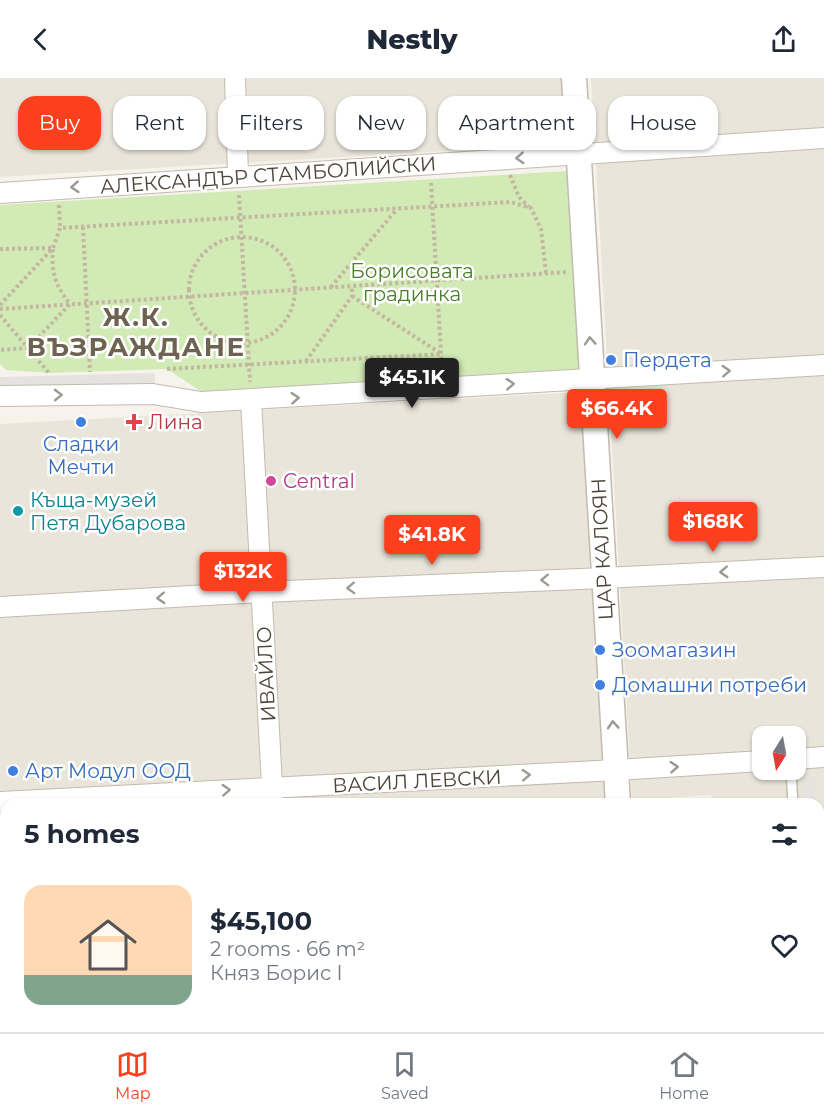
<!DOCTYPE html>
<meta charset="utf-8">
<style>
:root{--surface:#fff;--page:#f2f2f3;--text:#1f2937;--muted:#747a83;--line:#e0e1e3;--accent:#fc3f1d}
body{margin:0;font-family:Montserrat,sans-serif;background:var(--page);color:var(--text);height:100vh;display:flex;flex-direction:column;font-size:22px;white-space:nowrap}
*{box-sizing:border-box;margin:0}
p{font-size:20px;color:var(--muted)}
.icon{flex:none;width:33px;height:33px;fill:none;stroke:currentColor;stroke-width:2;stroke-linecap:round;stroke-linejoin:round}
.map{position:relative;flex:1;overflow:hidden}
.panel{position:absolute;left:0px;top:720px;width:825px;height:234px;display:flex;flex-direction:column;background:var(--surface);border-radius:18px 18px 0 0;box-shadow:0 2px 4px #0004}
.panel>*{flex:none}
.banner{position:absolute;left:18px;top:18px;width:789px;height:54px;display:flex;gap:12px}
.needle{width:39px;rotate:191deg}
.fabs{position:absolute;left:752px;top:648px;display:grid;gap:12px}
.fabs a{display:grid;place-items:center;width:54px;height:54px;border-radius:12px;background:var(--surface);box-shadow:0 2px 4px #0004;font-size:30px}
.price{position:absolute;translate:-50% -51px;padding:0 14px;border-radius:6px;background:var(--accent);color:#fff;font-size:20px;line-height:39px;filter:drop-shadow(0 2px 3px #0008)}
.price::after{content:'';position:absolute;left:50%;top:36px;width:18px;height:14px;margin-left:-9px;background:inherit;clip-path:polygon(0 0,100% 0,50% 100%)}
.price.active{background:#222;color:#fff}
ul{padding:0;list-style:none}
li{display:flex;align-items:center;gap:18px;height:150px;padding:0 24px}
li span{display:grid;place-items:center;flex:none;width:168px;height:120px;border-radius:18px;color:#555}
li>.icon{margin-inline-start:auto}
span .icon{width:72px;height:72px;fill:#fffc;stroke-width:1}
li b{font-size:26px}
h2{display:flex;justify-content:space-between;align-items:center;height:72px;padding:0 24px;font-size:26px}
.tag{padding:0 21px;border-radius:18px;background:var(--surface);box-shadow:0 2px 4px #0004;font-size:21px;line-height:54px}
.tag.active{background:var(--accent);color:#fff}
header{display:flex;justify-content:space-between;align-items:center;height:78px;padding:0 24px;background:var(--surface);font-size:27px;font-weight:800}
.dock{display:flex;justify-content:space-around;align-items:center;height:84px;border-top:2px solid var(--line);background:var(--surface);font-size:16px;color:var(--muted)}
.dock a{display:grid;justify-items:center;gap:3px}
.dock .active{color:var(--accent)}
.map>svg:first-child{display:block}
.residential{fill:#eae5da;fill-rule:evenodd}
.education{fill:#efe8d6}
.green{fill:#d2eab5}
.parking{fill:#e5e3e0}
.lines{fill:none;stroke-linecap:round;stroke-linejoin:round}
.service-casing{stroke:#c2bbae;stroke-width:12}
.minor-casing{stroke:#c2bbae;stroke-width:22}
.tertiary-casing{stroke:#c2bbae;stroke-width:27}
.path{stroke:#c4b79f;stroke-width:4;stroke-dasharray:3 3;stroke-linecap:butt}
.service{stroke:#fff;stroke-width:9}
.minor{stroke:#fff;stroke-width:20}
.tertiary{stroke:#fff;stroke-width:24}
.oneway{stroke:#9c9892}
.shop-dot{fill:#3f7fe0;stroke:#fff;stroke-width:2}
.health-dot{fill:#e0444e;stroke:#fff;stroke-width:2}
.hotel-dot{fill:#d1479c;stroke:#fff;stroke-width:2}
.culture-dot{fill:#0f9aa8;stroke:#fff;stroke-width:2}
.labels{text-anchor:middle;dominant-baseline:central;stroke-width:5;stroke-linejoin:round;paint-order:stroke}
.street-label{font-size:20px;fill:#4b4439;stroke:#fff}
.park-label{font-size:20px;fill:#4a7f2a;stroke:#fff}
.shop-label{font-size:20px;fill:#366cbe;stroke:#fff;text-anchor:start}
.health-label{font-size:20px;fill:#be3a42;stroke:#fff;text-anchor:start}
.hotel-label{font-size:20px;fill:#b23c85;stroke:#fff;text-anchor:start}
.culture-label{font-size:20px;fill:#0d838f;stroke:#fff;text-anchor:start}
.district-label{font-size:26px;font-weight:bold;letter-spacing:1.5px;fill:#6e6250;stroke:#fff}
</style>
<header><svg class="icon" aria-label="back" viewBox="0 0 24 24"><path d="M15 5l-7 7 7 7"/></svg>Nestly<svg class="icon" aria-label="share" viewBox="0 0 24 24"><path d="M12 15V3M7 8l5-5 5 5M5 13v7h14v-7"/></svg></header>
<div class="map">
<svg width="824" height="954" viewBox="0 0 824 954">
<rect width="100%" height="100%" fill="#f6f3ec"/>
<path class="residential" d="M0 0H562L566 66 0 99Z
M591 0H824V954H645V948H819V726H713L711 717 632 722ZM762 658H795V692H762Z
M583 314 611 726H6V857L0 753V346Z
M11 948H163V954H12Z"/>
<path class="education" d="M237 948H620V954H238Z"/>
<path class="green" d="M568 93 581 296 208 318 167 291 49 295 6 292 0 286V127Z
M167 948H237V954H168Z
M542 948H615V954H542Z"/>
<path class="parking" d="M155 295V305L0 310V299Z
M814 700 816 726H802L801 701Z"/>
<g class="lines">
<g class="service-casing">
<path id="service" d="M791 692 793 726
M819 782H824
M160 948 161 954"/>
</g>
<g class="minor-casing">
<path id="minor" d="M235 0 238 98
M0 115 824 60
M0 318 153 316 201 324 824 287
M251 322 273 726
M0 529 262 514 604 500 824 489
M795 681 824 679
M0 724 616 692 762 683
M819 881H824
M0 931 6 930"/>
</g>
<g class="tertiary-casing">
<path id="tertiary" d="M574 0 618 726
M631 948 632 954"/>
</g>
<path class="path" d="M510 97 519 119 529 129
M431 105 442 292
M239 117 250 304
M59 127 60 150
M83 149 90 294
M189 212a53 53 0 1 1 106 0a53 53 0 1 1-106 0Z
M0 171 53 170C51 194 55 207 70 226L28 270 0 272
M331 209 397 131
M352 218 440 275
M0 227 53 170 60 150 510 124 531 130 541 151 546 195
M0 231 567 194
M0 237 49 295
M306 283 352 218V208
M167 291 441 276"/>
<use href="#service" class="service"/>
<use href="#minor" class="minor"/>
<use href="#tertiary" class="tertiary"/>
</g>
<defs><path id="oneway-chevron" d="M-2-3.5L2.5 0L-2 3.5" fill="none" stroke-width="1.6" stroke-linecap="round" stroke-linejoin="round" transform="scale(1.5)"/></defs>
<g class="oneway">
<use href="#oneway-chevron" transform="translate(520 80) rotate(176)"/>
<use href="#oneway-chevron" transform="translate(75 109) rotate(176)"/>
<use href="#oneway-chevron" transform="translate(590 263) rotate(-94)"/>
<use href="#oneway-chevron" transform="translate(726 293) rotate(-3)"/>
<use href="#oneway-chevron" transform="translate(510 306) rotate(-3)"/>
<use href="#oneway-chevron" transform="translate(58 317) rotate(-1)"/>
<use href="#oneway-chevron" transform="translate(295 320) rotate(-4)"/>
<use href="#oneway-chevron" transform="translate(724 494) rotate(177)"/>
<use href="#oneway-chevron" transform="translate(545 502) rotate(178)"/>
<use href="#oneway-chevron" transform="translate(351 510) rotate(178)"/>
<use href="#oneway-chevron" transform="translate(161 520) rotate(177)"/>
<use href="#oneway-chevron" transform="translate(613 647) rotate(-94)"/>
<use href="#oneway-chevron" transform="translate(674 689) rotate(-4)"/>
<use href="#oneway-chevron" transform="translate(526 697) rotate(-3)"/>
<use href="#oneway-chevron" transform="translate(226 712) rotate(-3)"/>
</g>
<g class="shop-dot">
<circle cx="611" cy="282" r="6"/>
<circle cx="81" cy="344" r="6"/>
<circle cx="600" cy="572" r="6"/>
<circle cx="600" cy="607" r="6"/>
<circle cx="13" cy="693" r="6"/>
</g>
<path class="health-dot" d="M131 335h6v6h6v6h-6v6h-6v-6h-6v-6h6z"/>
<circle class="hotel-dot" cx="271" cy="403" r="6"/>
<circle class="culture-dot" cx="18" cy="433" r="6"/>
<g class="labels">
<g class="street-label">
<text transform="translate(268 97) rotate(-4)">АЛЕКСАНДЪР СТАМБОЛИЙСКИ</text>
<text transform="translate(602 471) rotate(-93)">ЦАР КАЛОЯН</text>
<text transform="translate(266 596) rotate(-93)">ИВАЙЛО</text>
<text transform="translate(417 703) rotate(-3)">ВАСИЛ ЛЕВСКИ</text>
</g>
<g class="park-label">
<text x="412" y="193">Борисовата<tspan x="412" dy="23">градинка</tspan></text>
</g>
<g class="shop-label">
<text x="623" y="282">Пердета</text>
<text x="81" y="366" text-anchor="middle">Сладки<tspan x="81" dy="23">Мечти</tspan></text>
<text x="612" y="572">Зоомагазин</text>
<text x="612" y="607">Домашни потреби</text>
<text x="25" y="693">Арт Модул ООД</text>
</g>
<g class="health-label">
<text x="148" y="344">Лина</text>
</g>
<g class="hotel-label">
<text x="283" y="403">Central</text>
</g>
<g class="culture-label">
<text x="30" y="422">Къща-музей<tspan x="30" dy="23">Петя Дубарова</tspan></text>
</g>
<g class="district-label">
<text x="136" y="239">Ж.К.<tspan x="136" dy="30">ВЪЗРАЖДАНЕ</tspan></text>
</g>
</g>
</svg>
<div class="fabs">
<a><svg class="needle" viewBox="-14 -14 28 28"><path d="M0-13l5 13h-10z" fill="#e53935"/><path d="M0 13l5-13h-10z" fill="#747a83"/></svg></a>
</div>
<b class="price active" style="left:412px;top:331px">$45.1K</b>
<b class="price" style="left:617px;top:362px">$66.4K</b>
<b class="price" style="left:713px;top:475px">$168K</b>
<b class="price" style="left:432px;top:488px">$41.8K</b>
<b class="price" style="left:243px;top:525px">$132K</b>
<div class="banner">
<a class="tag active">Buy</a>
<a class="tag">Rent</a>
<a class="tag">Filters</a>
<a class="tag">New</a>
<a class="tag">Apartment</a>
<a class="tag">House</a>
</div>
<section class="panel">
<h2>5 homes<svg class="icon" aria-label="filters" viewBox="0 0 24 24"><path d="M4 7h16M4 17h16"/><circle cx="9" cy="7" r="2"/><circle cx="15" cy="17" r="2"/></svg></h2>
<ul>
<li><span style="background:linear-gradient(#ffd9b3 75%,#7fa58c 0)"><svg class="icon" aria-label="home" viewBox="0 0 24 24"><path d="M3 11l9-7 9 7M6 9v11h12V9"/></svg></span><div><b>$45,100</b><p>2 rooms · 66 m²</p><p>Княз Борис I</p></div><svg class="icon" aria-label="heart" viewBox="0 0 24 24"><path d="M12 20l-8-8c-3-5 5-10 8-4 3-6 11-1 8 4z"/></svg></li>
</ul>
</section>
</div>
<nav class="dock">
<a class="active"><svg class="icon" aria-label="map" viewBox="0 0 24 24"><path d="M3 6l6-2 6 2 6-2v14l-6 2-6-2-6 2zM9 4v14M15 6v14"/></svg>Map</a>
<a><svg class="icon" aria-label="saved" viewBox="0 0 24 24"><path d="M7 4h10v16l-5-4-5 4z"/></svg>Saved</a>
<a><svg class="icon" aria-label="home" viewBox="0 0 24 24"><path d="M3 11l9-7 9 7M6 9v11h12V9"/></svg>Home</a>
</nav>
